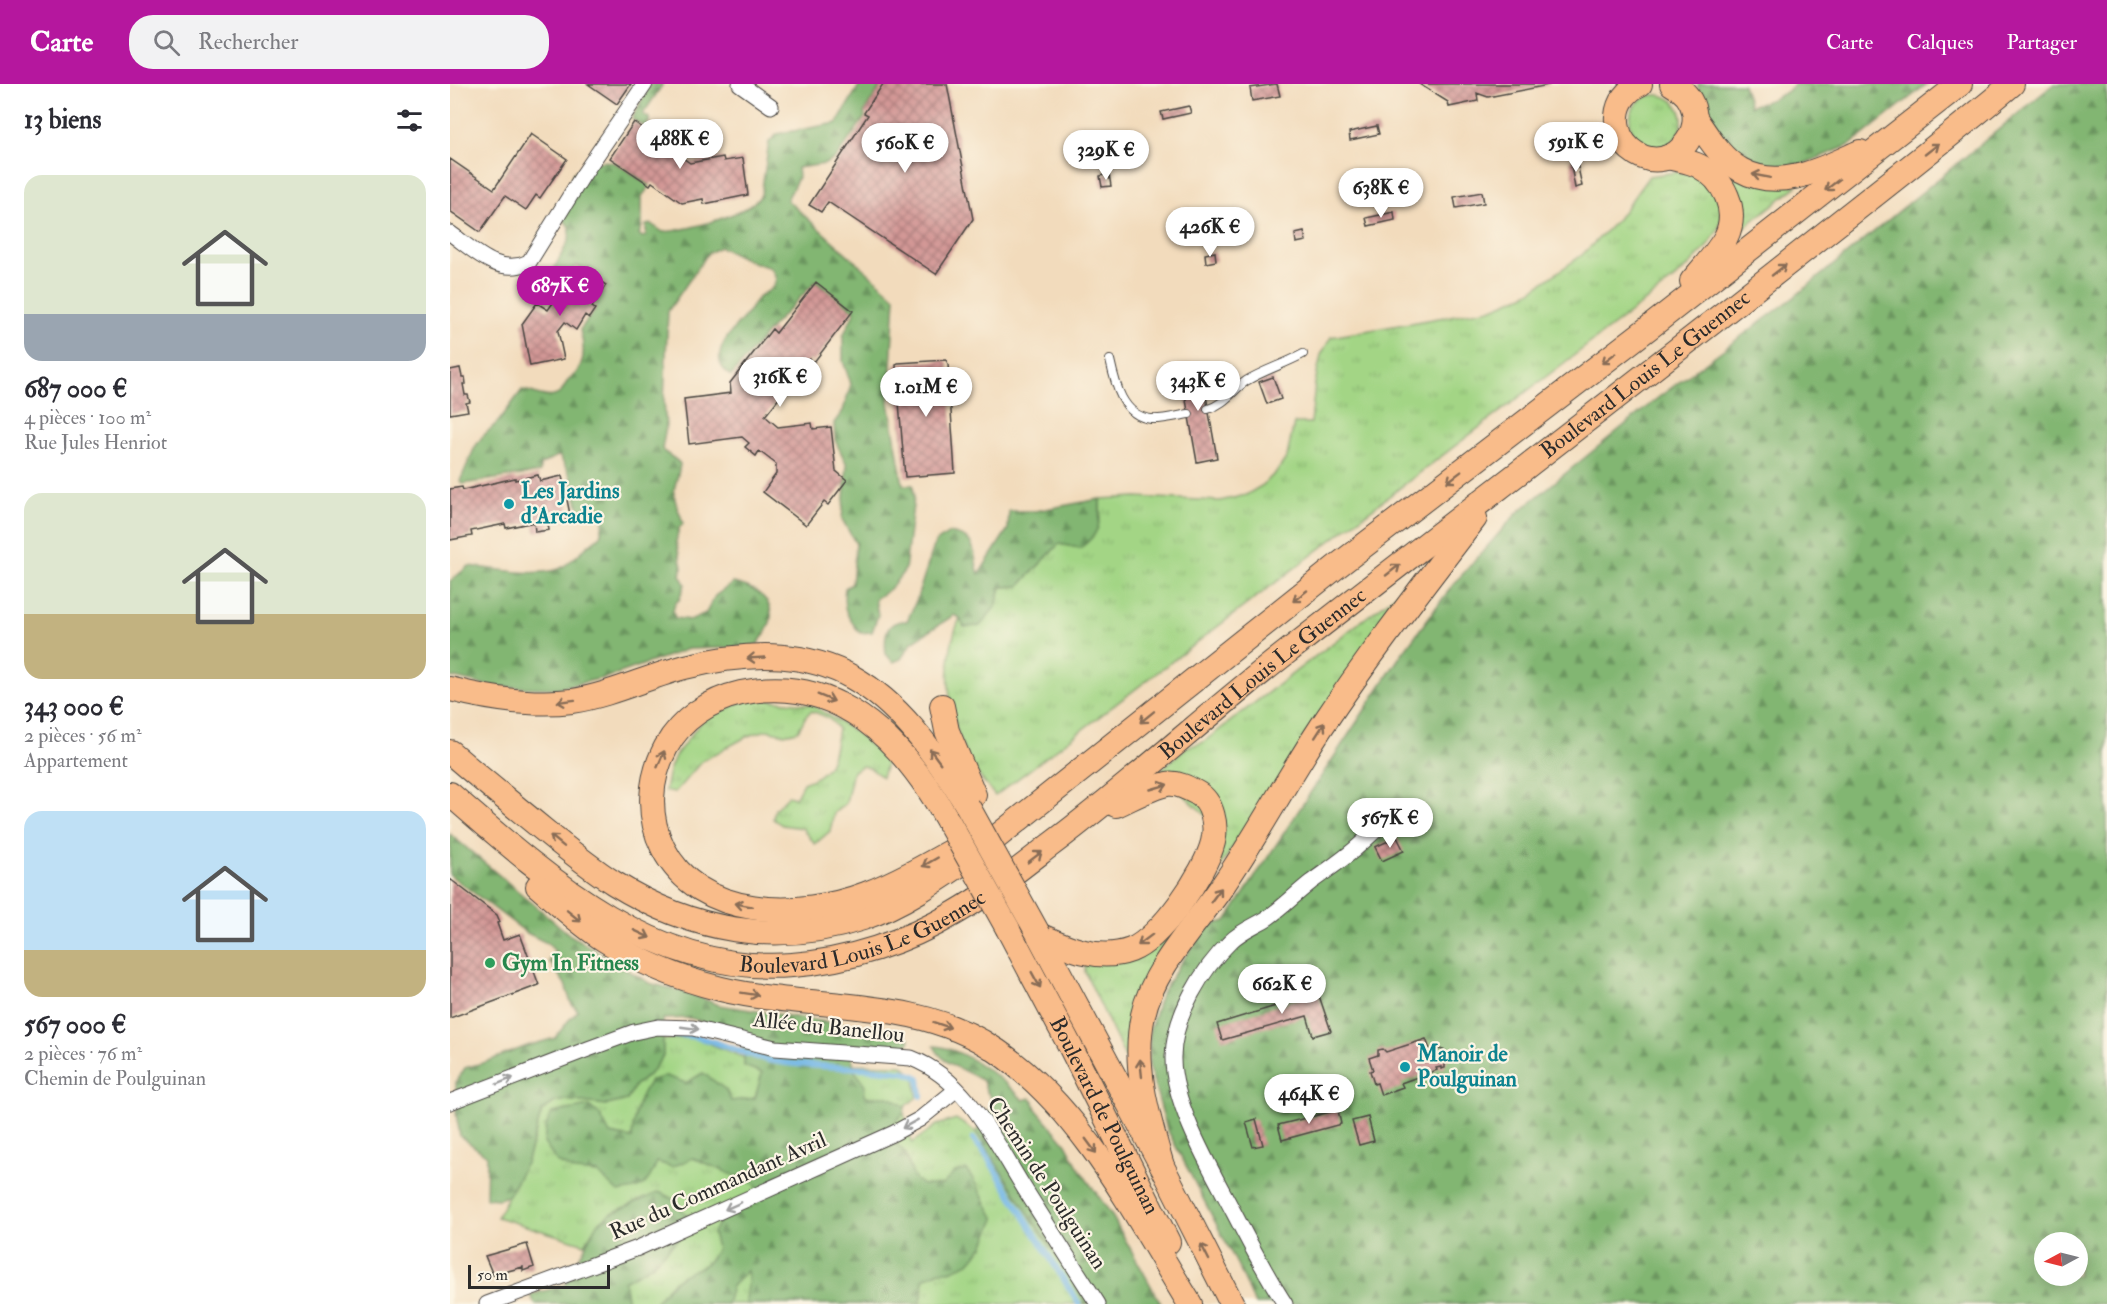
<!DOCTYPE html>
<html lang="fr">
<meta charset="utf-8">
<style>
:root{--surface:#fff;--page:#f2f2f3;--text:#2b2b33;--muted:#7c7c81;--accent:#b5179e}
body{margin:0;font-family:"IM FELL Double Pica",serif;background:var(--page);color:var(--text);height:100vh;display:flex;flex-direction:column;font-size:22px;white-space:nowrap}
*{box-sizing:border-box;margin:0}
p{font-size:20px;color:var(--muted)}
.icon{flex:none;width:33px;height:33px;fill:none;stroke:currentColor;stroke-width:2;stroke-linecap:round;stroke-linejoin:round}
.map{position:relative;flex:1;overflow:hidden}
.panel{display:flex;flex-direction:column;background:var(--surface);width:450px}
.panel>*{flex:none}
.needle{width:39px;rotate:263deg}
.controls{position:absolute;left:1584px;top:1148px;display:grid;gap:12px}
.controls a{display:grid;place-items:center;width:54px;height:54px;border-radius:50%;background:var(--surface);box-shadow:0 3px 15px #0003;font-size:30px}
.scale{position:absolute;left:18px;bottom:15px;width:142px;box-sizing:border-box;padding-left:6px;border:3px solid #2b2b2b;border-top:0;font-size:16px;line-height:21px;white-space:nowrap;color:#2b2b2b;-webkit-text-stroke:4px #fcf5e5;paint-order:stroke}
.price{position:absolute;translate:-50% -51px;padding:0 14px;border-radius:21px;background:#fff;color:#222;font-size:20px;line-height:39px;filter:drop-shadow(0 2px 3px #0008)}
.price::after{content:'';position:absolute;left:50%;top:36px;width:18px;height:14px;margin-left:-9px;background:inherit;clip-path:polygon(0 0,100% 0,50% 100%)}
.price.active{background:var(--accent);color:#fff}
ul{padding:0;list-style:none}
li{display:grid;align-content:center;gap:12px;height:318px;padding:0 24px}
li span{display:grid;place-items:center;height:186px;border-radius:18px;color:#555}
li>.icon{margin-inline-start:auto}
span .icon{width:108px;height:108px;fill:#fffc;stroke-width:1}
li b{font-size:26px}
h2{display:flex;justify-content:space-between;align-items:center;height:72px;padding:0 24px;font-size:26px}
header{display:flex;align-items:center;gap:36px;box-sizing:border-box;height:84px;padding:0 30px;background:var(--accent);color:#fff}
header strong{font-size:28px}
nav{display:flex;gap:33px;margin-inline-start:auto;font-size:21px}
.search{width:420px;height:54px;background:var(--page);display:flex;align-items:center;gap:15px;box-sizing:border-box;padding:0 21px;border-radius:24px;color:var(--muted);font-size:22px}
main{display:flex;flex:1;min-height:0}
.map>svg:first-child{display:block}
.grass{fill:url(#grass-tufts);stroke:#678058;stroke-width:1.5}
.forest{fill:url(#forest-firs);stroke:#56704e;stroke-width:1.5;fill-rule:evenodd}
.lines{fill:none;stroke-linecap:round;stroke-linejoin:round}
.stream{stroke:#6fb5e6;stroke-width:6}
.building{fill:url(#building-cross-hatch)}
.lane-casing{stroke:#494541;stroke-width:10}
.street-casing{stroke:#494541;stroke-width:17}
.primary-casing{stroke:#494541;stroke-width:26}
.lane{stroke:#fff;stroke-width:8}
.street{stroke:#fff;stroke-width:15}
.primary{stroke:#f9bc8a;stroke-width:24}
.primary-bridge-casing{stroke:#494541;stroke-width:26;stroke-linecap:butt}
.primary-bridge{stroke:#f9bc8a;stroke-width:24}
.oneway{stroke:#886c56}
.oneway2{stroke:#a0a0a0}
.culture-dot{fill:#0f9aa8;stroke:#fcf5e5;stroke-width:2}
.leisure-dot{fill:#2e9e5b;stroke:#fcf5e5;stroke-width:2}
.labels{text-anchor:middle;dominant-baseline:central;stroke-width:4.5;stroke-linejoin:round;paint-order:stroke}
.street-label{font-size:22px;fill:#2b2b2b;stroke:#fcf5e5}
.culture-label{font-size:22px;font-weight:bold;fill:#0d838f;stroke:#fcf5e5;text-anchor:start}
.leisure-label{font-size:22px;font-weight:bold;fill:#27864d;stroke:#fcf5e5;text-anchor:start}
</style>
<header>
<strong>Carte</strong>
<div class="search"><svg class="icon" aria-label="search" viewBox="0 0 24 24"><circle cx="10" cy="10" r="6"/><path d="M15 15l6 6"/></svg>Rechercher</div>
<nav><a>Carte</a><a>Calques</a><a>Partager</a></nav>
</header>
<main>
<section class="panel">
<h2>13 biens<svg class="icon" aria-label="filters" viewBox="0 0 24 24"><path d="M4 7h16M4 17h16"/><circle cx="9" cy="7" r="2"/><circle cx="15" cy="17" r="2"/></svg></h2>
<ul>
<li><span style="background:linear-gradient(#dfe7d0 75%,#9aa5b1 0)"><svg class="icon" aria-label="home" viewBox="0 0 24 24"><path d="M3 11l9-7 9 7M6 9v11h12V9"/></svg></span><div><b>687 000 €</b><p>4 pièces · 100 m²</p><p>Rue Jules Henriot</p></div></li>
<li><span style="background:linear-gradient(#dfe7d0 65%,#c2b280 0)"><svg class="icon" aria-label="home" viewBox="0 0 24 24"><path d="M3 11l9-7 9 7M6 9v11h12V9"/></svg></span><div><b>343 000 €</b><p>2 pièces · 56 m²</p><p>Appartement</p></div></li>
<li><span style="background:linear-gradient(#bfe0f5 75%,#c2b280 0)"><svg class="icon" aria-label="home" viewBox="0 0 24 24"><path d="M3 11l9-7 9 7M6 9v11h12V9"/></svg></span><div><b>567 000 €</b><p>2 pièces · 76 m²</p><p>Chemin de Poulguinan</p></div></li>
</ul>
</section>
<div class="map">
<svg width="1657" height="1220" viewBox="0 0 1657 1220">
<defs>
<pattern id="grass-tufts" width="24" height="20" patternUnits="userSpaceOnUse" patternTransform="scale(1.5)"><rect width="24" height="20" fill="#a3d585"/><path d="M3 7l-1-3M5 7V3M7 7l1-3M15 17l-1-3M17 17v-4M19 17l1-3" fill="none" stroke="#8cb773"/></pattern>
<pattern id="forest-firs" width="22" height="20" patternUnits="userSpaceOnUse" patternTransform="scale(1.5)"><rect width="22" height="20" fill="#82b672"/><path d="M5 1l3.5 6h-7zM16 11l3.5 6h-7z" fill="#6b945e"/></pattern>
<pattern id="building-cross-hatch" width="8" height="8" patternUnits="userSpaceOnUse" patternTransform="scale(1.5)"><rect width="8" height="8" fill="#d39896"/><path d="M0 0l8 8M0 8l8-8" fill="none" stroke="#ab7c7b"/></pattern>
</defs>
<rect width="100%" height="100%" fill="#fcf5e5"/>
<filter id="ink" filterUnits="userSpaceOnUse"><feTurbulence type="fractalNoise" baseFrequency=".0167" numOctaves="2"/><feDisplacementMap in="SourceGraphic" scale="12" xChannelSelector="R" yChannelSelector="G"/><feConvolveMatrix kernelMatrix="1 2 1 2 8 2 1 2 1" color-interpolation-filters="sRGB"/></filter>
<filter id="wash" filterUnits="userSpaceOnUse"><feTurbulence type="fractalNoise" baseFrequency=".008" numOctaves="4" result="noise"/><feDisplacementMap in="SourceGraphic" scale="24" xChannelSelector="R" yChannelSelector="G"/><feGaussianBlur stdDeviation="1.35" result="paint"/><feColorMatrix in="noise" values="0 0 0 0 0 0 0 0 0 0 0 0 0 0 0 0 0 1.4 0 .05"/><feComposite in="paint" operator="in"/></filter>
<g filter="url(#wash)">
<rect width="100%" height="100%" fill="#f2dbbc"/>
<path class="grass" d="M1180 37a26 26 0 1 1 52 0a26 26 0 1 1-52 0Z
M1275 85 1347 102 1292 145H1288L1284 101Z
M1228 88C1246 90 1246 91 1260 103 1299 138 1235 185 1210 206L545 712C537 701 526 690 520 678 498 636 490 578 510 534L515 543 546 522 551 503 569 502 609 460 630 464 650 435V415L686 413 770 417 796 411 813 401 828 386 837 373 844 339H861L865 299 871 271 881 253 1040 225 1078 209 1132 171 1168 135 1199 92Z
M977 487 867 641 709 871 682 976 676 975 635 888V877L686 872 774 748 715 694 711 686 737 663 752 659Z
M301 614 363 621 407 649 437 677 432 693 420 684 412 682 403 687 396 719 384 729 380 747 365 760 352 744 332 741 323 735 325 725 338 712 345 714 353 699C383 689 383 674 388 645 382 634 373 631 361 627L356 632 348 647 334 650 317 646 298 652 252 677 225 708 215 707 219 687 225 672 248 642 257 633Z
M243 953 300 976 371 980 453 981 465 993 467 1013 455 1023 454 1029 462 1059 487 1041 506 1035 526 1048 617 1187 636 1220H178L174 1197 202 1181 234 1149 183 1121C156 1132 149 1134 135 1160L47 1133 76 1079 92 1027 105 1018 116 1016 157 1021 177 1016 185 1001 199 991 213 972 212 956Z"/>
<path class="forest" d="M200 0H213L193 30 199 34V38L195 43 182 35Z
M410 0H432L414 29 415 33 386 74 375 80 347 84 348 93 337 116 445 213 439 318 453 401H463L464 413 455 486 440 505 425 515 428 531 422 548 410 549C397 532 392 526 395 504L402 500 406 460 392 435 397 381 385 356 384 339 393 327 401 300 393 277V252L405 227 366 197 320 245 281 292C277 289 271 284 270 278 266 259 290 240 299 227 302 223 304 218 307 215 312 208 320 209 324 201 328 194 324 190 321 184L302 178 270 163 258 169 218 227 214 317 216 343 212 365C217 372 225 373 230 380 229 389 226 397 224 406 223 418 231 429 233 440L229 444 226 458 232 483 230 491 235 500 229 516 225 519 223 527 225 534 240 536 256 529 265 512 283 499C299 502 320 511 321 530 322 541 313 552 308 560L300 563 238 565 158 593 107 604 44 603 0 593V497L19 482C43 485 87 493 109 485 121 480 137 460 150 453L154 434 130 428 120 391 109 371 90 381V388L13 400 10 397 25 363 32 353 49 337 72 306C83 307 93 315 104 312 112 310 113 304 117 298 119 294 124 293 127 288 136 276 134 260 130 246L146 224 145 221 157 201 127 181 117 195 98 196 119 156 120 144 111 132 123 89C162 66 166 80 200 102L192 112V142L189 150 192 153 196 152V141L201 140 213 148C237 146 298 131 311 111L319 58 327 50 387 39Z
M1248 0H1293L1300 22C1317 17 1333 13 1345 0H1477L1400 61 1348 82 1318 84 1296 80 1266 57 1249 11Z
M1604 0H1657V1220H805L789 1184 717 1045 699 981 700 945 711 910 730 880 758 842 776 837 951 571 1002 502 1067 429 1209 313 1343 214ZM1594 1158H1628V1191H1594Z
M650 415C650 440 651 449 630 464L609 460 569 502 551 503 546 522 530 542 514 543 510 534 504 531 462 558 451 575 443 578 436 570C434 552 435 536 457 537L466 517 485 459 499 449C530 454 521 467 529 490L558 445 559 427H585Z
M0 750 120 851 199 899 238 909 269 921 452 950 460 955 458 961 445 965 399 960 405 987 415 1001 414 1011C426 1016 423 1011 433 1012 441 1012 449 1018 455 1023L454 1029 440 1043 444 1057 455 1069 464 1094 473 1101H492L505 1088 516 1086 521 1092 545 1135 533 1162 519 1179 500 1187H490L473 1195 472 1213 469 1220H296C296 1208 300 1199 297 1187L282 1202 277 1220H204C212 1210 220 1199 231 1192 251 1181 256 1186 267 1164L263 1149C273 1127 278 1128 301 1123L307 1101 243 1074 222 1083 207 1078C197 1103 193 1105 168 1108L148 1089 125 1087 107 1078 94 1059 96 1042 102 1029 139 1022 150 1031 160 1050 182 1054C183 1034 188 1014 200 997L216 992 236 999 253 989 276 1006 281 1017 305 1014 312 989 294 982V949L240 934 213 935V972L199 991 185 1001 177 1016 157 1021 116 1016 105 1018 92 1027 76 1079 58 1112 49 1115 36 1114 37 1072 10 1052 6 1029V998L15 984 36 978 77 962 105 954 118 937 128 927 121 919 115 900 99 877 105 867 97 859 77 849 0 791Z
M484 962C511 963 555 996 573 1016L580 1014 584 1018 586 1025 616 1060 630 1086 661 1130 711 1220H636L617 1187 585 1140 526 1048 539 1029V1025L543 1018 536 1006 533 997C516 985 494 983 484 962Z
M209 1108 225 1116 237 1132 234 1149 202 1181 174 1197 178 1220H85L80 1211 115 1201 146 1141 160 1130Z"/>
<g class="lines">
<path class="stream" d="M224 951C259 950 290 971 323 977 368 985 413 981 458 989L469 994 471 1012
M523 1055 534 1068 629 1220"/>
</g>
<g id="blocks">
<path class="building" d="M138 0H181L167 20Z
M433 0H497L523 135 486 190 378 118 371 128 359 121 418 31 414 29Z
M827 0 830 12 802 17 800 4Z
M969 0H1099V1L1038 13 1027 9 1028 17 999 23 998 18Z
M739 22 741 29 713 35 711 28Z
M184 38 224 65 223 67 240 79 273 73 274 77 293 74 298 111 254 120 253 115 232 119 202 98 200 101 160 74Z
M927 42 929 50 900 56 899 48Z
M81 50 117 75 90 114 86 111 76 126 55 112 30 148 0 127V75L44 105Z
M1126 74 1132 102 1125 104 1120 76Z
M659 90 661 102 652 103 650 92Z
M1032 108 1034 119 1006 124 1004 113Z
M944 128 945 136 918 142 916 134Z
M854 148 856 157 846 159 845 150Z
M765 168 766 177 756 179 755 170Z
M128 183 156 201 142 223 145 225 139 234 135 231 126 246 115 238 108 247 114 275 80 282 72 240 87 219 98 226Z
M366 198 403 227 364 278 360 275 315 332 328 343 362 339 363 345 381 343 386 387 397 396 378 421 374 418 356 441 313 408 326 390V380L309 367 306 372 295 363 299 359 292 353 239 360 234 315 281 309 280 299 322 245 326 249Z
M496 276 498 280 505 389 455 393 446 281 448 279Z
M750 278 767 374 747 378 730 282Z
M10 284 12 293H15L16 300H13L15 311H18L20 318 16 319 18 327 0 330V286Z
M823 293 831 315 817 320 809 298Z
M88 391 90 397 112 392 121 435 98 440 99 446 85 448 84 438 56 444 55 440 21 447 22 452 0 456V405L12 403 13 406 65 394V396Z
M947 753 954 767 932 777 925 763Z
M0 795 47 831 50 838 47 839 53 856 70 850 89 901 0 934Z
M863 894 881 947 863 952 857 932 772 956 767 940 855 913 851 898Z
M976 955 981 968 990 965 996 967 998 975 995 980V984L991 985V983L986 984 987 986 951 999 953 1003 931 1011 927 999 924 1000 920 987 923 986 919 974 928 971V966L933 965 936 968Z
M888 1026 891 1040 832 1056 828 1041Z
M918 1033 924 1057 909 1061 902 1037Z
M806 1035 813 1061 803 1063 796 1038Z
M77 1160 84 1183 73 1187V1183L43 1191 35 1172Z"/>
</g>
</g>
<g filter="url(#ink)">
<use href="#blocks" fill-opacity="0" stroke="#494541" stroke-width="1.5"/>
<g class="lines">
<g class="lane-casing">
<path id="lane" d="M660 276C665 299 672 332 701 335 713 336 726 332 739 330
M758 325C775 320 782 307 796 297 814 286 835 280 853 270"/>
</g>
<g class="street-casing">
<path id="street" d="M290 0 321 22
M0 149C24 166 49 193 79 178L133 91 195 0
M0 1018 138 965 184 948 208 943 243 944 325 964 461 974C518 996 545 1058 576 1107 600 1145 624 1183 648 1220
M37 1220 188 1164 444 1049 470 1035 507 1005
M835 1220C816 1191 800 1160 784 1129 762 1087 722 1020 723 973 724 931 752 885 781 857 792 846 807 841 819 833 834 822 847 809 861 798 876 787 891 777 905 765 920 752 934 738 949 725"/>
</g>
<g class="primary-casing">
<g id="primary">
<path d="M1190 0C1177 6 1168 18 1167 32 1166 45 1171 57 1180 65 1224 103 1275 28 1222 0"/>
<path d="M1245 34C1258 53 1271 75 1291 86 1330 108 1374 84 1410 68"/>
<path d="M1218 73C1228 76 1240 77 1249 82 1274 95 1289 126 1276 153 1267 169 1254 183 1242 197"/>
<path d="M0 605C39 615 81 622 122 617 161 611 197 593 235 583 382 547 443 602 517 721"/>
<path d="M492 622 497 647 524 711"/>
<path d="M0 668C31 695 63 721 95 747 117 765 139 783 164 799 241 847 326 863 413 834 453 820 489 795 524 771L886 483 1205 239 1510 0"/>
<path id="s1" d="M0 710C95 793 205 892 342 881 398 877 456 858 505 829 538 810 568 786 599 762 681 701 756 631 837 568 1014 430 1192 295 1367 156 1433 104 1499 53 1562 0"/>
<path d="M498 737C454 659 389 588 291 609 260 616 231 635 216 663 199 695 197 732 213 764 249 836 351 835 416 810 455 795 492 772 529 752"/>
<path d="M88 802C109 820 131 841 155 856 191 879 230 895 271 905 362 927 466 911 547 967 634 1027 685 1131 740 1220"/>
<path id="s2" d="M558 845 619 960 718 1158"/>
<path d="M589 851 712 1082 782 1220"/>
<path d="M589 851C618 864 649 878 681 866 710 855 756 788 763 758 767 742 763 718 747 709 738 704 727 698 717 700 699 704 682 714 666 721"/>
<path d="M712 1082C698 1033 682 982 693 931 703 884 744 843 771 804 807 752 837 695 872 642 920 570 973 502 1025 434"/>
</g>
</g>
<use href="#lane" class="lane"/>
<use href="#street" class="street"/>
<use href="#primary" class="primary"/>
<g class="primary-bridge-casing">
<path id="primary-bridge" d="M517 721 589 851
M498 737 558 845"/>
</g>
<use href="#primary-bridge" class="primary-bridge"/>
</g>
<defs><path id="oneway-shaft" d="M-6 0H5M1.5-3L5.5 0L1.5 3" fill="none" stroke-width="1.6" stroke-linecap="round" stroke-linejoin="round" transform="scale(1.5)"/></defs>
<g class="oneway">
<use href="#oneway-shaft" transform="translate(1482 65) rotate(-38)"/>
<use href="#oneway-shaft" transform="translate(1311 92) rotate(-169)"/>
<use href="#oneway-shaft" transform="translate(1382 101) rotate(142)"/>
<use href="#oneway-shaft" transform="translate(1329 186) rotate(-38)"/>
<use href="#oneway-shaft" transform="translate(1159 274) rotate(143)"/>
<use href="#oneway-shaft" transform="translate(1004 393) rotate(143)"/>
<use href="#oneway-shaft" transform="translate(943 486) rotate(-38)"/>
<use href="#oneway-shaft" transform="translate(850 512) rotate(142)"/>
<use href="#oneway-shaft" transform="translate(306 574) rotate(177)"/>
<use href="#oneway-shaft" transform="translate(376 614) rotate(22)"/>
<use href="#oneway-shaft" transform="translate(116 617) rotate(173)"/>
<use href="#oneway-shaft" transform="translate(697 633) rotate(141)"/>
<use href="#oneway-shaft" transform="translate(870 646) rotate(-57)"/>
<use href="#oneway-shaft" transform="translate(485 672) rotate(-126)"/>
<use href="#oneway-shaft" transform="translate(211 675) rotate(-67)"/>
<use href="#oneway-shaft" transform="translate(709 703) rotate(-16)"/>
<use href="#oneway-shaft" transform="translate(107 757) rotate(-141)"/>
<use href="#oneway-shaft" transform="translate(585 773) rotate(-37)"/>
<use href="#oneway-shaft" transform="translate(480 778) rotate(150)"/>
<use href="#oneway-shaft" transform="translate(766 811) rotate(-53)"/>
<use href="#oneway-shaft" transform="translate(294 821) rotate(-169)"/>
<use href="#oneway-shaft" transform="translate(124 832) rotate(39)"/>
<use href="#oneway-shaft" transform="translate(192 850) rotate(25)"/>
<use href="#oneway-shaft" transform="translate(695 856) rotate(143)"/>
<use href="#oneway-shaft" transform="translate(586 896) rotate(61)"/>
<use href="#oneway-shaft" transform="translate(300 910) rotate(9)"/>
<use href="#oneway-shaft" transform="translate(492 941) rotate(18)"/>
<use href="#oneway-shaft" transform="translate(691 984) rotate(-96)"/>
<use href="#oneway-shaft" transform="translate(641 1062) rotate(54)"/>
<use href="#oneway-shaft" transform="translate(755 1168) rotate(-117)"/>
</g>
<g class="oneway2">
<use href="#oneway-shaft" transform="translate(240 944) rotate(8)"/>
<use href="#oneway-shaft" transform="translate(55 997) rotate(-22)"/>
<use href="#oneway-shaft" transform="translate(460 1040) rotate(151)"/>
<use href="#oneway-shaft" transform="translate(283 1122) rotate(156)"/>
</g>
</g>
<g class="culture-dot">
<circle cx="59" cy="420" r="6"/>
<circle cx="955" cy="983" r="6"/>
</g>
<circle class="leisure-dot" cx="40" cy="879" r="6"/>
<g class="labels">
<g class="street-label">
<text stroke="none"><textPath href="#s1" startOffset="1442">Boulevard Louis Le Guennec</textPath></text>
<text stroke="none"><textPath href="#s1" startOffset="956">Boulevard Louis Le Guennec</textPath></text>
<text stroke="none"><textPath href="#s1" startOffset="470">Boulevard Louis Le Guennec</textPath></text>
<text transform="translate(379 943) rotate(6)">Allée du Banellou</text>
<text stroke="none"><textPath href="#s2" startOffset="210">Boulevard de Poulguinan</textPath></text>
<text transform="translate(597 1099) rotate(57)">Chemin de Poulguinan</text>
<text transform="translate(268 1102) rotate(-24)">Rue du Commandant Avril</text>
</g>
<g class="culture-label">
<text x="71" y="407">Les Jardins<tspan x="71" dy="25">d'Arcadie</tspan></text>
<text x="967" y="970">Manoir de<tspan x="967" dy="25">Poulguinan</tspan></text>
</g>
<g class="leisure-label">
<text x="52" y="879">Gym In Fitness</text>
</g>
</g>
</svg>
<div class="controls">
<a><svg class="needle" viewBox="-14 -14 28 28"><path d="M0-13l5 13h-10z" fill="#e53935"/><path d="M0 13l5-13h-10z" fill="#7c7c81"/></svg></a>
</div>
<div class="scale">50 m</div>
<b class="price" style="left:230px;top:86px">488K €</b>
<b class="price" style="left:1126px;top:89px">591K €</b>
<b class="price" style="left:455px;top:90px">560K €</b>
<b class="price" style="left:656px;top:97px">329K €</b>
<b class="price" style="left:931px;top:135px">638K €</b>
<b class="price" style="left:760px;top:174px">426K €</b>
<b class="price active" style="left:110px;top:233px">687K €</b>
<b class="price" style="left:330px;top:324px">316K €</b>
<b class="price" style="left:748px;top:328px">343K €</b>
<b class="price" style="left:476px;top:334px">1.01M €</b>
<b class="price" style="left:940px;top:765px">567K €</b>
<b class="price" style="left:832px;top:931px">662K €</b>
<b class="price" style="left:859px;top:1041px">464K €</b>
</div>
</main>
